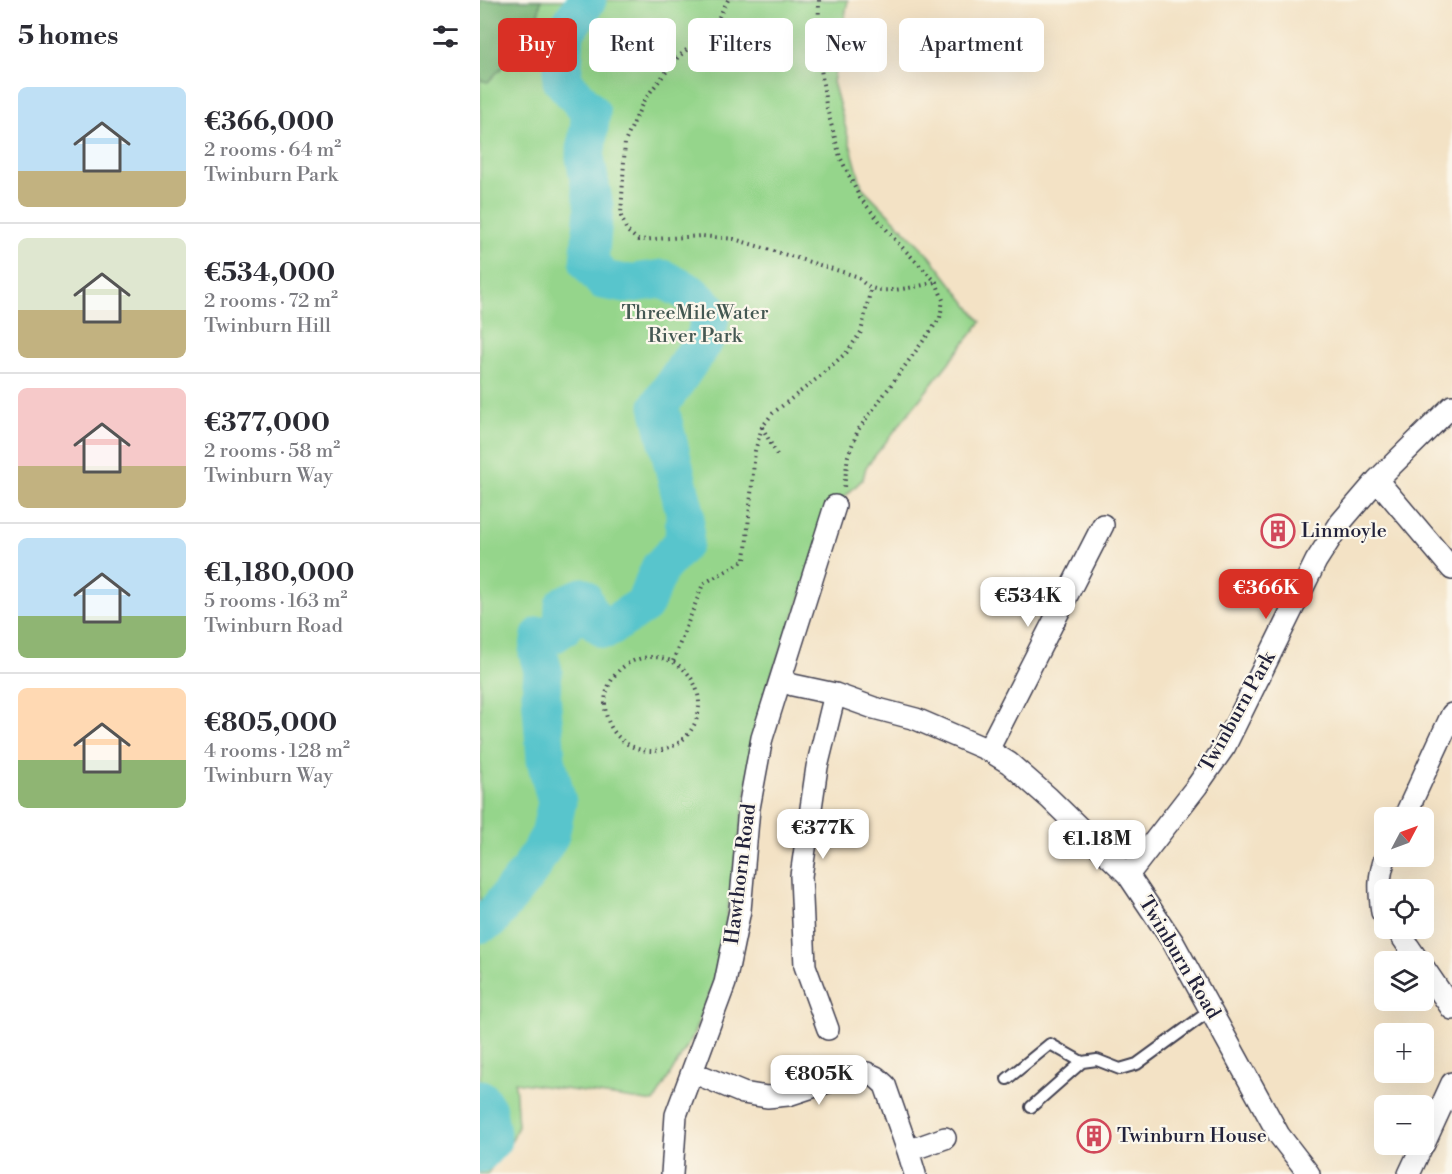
<!DOCTYPE html>
<meta charset="utf-8">
<style>
:root{--surface:#fff;--page:#f7f7f7;--text:#2b2b33;--muted:#7c7c81;--line:#e1e1e2;--accent:#d93025}
body{margin:0;font-family:"Libre Bodoni",serif;background:var(--page);color:var(--text);height:100vh;display:flex;flex-direction:column;font-size:22px;white-space:nowrap}
*{box-sizing:border-box;margin:0}
p{font-size:20px;color:var(--muted)}
.icon{flex:none;width:33px;height:33px;fill:none;stroke:currentColor;stroke-width:2;stroke-linecap:round;stroke-linejoin:round}
.map{position:relative;flex:1;overflow:hidden}
.sheet{display:flex;flex-direction:column;background:var(--surface);width:480px}
.sheet>*{flex:none}
.banner{position:absolute;left:18px;top:18px;width:570px;height:54px;display:flex;gap:12px}
.needle{width:39px;rotate:49deg}
.fabs{position:absolute;left:894px;top:807px;display:grid;gap:12px}
.fabs a{display:grid;place-items:center;width:60px;height:60px;border-radius:9px;background:var(--surface);box-shadow:0 6px 24px #0002;font-size:30px}
.price{position:absolute;translate:-50% -51px;padding:0 14px;border-radius:12px;background:#fff;color:#222;font-size:20px;line-height:39px;filter:drop-shadow(0 2px 3px #0008)}
.price::after{content:'';position:absolute;left:50%;top:36px;width:18px;height:14px;margin-left:-9px;background:inherit;clip-path:polygon(0 0,100% 0,50% 100%)}
.price.selected{background:var(--accent);color:#fff}
ul{padding:0;list-style:none}
li{display:flex;align-items:center;gap:18px;height:150px;padding:0 18px}
li+li{border-top:2px solid var(--line)}
li span{display:grid;place-items:center;flex:none;width:168px;height:120px;border-radius:9px;color:#555}
li>.icon{margin-inline-start:auto}
span .icon{width:72px;height:72px;fill:#fffc;stroke-width:1}
li b{font-size:26px}
h2{display:flex;justify-content:space-between;align-items:center;height:72px;padding:0 18px;font-size:26px}
.tag{padding:0 21px;border-radius:9px;background:var(--surface);box-shadow:0 6px 24px #0002;font-size:21px;line-height:54px}
.tag.selected{background:var(--accent);color:#fff}
main{display:flex;flex:1;min-height:0}
.map>svg:first-child{display:block}
.green{fill:#95d58b;stroke:#5c7c63;stroke-width:1.5}
.forest{fill:#78b677;stroke:#4d6c59;stroke-width:1.5}
.lines{fill:none;stroke-linecap:round;stroke-linejoin:round}
.river{stroke:#58c5cc;stroke-width:39}
.lane-casing{stroke:#413f50;stroke-width:14}
.street-casing{stroke:#413f50;stroke-width:24}
.path{stroke:#413f50;stroke-width:4;stroke-dasharray:1.5 4.5;stroke-linecap:butt}
.lane{stroke:#fff;stroke-width:10}
.street{stroke:#fff;stroke-width:21}
.labels{text-anchor:middle;dominant-baseline:central;stroke-width:4.5;stroke-linejoin:round;paint-order:stroke}
.park-label{font-size:20px;fill:#445853;stroke:#fbf7ec}
.poi-label{font-size:20px;fill:#22223b;stroke:#fbf7ec;text-anchor:start}
.street-label{font-size:20px;fill:#22223b;stroke:#fbf7ec}
</style>
<main>
<section class="sheet">
<h2>5 homes<svg class="icon" aria-label="filters" viewBox="0 0 24 24"><path d="M4 7h16M4 17h16"/><circle cx="9" cy="7" r="2"/><circle cx="15" cy="17" r="2"/></svg></h2>
<ul>
<li><span style="background:linear-gradient(#bfe0f5 70%,#c2b280 0)"><svg class="icon" aria-label="home" viewBox="0 0 24 24"><path d="M3 11l9-7 9 7M6 9v11h12V9"/></svg></span><div><b>€366,000</b><p>2 rooms · 64 m²</p><p>Twinburn Park</p></div></li>
<li><span style="background:linear-gradient(#dfe7d0 60%,#c2b280 0)"><svg class="icon" aria-label="home" viewBox="0 0 24 24"><path d="M3 11l9-7 9 7M6 9v11h12V9"/></svg></span><div><b>€534,000</b><p>2 rooms · 72 m²</p><p>Twinburn Hill</p></div></li>
<li><span style="background:linear-gradient(#f6c9c9 65%,#c2b280 0)"><svg class="icon" aria-label="home" viewBox="0 0 24 24"><path d="M3 11l9-7 9 7M6 9v11h12V9"/></svg></span><div><b>€377,000</b><p>2 rooms · 58 m²</p><p>Twinburn Way</p></div></li>
<li><span style="background:linear-gradient(#bfe0f5 65%,#8fb573 0)"><svg class="icon" aria-label="home" viewBox="0 0 24 24"><path d="M3 11l9-7 9 7M6 9v11h12V9"/></svg></span><div><b>€1,180,000</b><p>5 rooms · 163 m²</p><p>Twinburn Road</p></div></li>
<li><span style="background:linear-gradient(#ffd9b3 60%,#8fb573 0)"><svg class="icon" aria-label="home" viewBox="0 0 24 24"><path d="M3 11l9-7 9 7M6 9v11h12V9"/></svg></span><div><b>€805,000</b><p>4 rooms · 128 m²</p><p>Twinburn Way</p></div></li>
</ul>
</section>
<div class="map">
<svg width="972" height="1174" viewBox="0 0 972 1174">
<rect width="100%" height="100%" fill="#fbf7ec"/>
<filter id="ink" filterUnits="userSpaceOnUse"><feTurbulence type="fractalNoise" baseFrequency=".0167" numOctaves="2"/><feDisplacementMap in="SourceGraphic" scale="12" xChannelSelector="R" yChannelSelector="G"/><feConvolveMatrix kernelMatrix="1 2 1 2 8 2 1 2 1" color-interpolation-filters="sRGB"/></filter>
<filter id="wash" filterUnits="userSpaceOnUse"><feTurbulence type="fractalNoise" baseFrequency=".008" numOctaves="4" result="noise"/><feDisplacementMap in="SourceGraphic" scale="24" xChannelSelector="R" yChannelSelector="G"/><feGaussianBlur stdDeviation="1.35" result="paint"/><feColorMatrix in="noise" values="0 0 0 0 0 0 0 0 0 0 0 0 0 0 0 0 0 1.4 0 .05"/><feComposite in="paint" operator="in"/></filter>
<g filter="url(#wash)">
<rect width="100%" height="100%" fill="#f3e2c5"/>
<path class="green" d="M0 0H368L353 82 382 187 450 256 501 322 386 467 383 479 355 506 287 687 270 769 238 972 212 1038 174 1102 35 1082 38 1126 31 1142 7 1174H0Z"/>
<path class="forest" d="M0 0H61L56 27 44 44 8 82 0 80Z"/>
<g class="lines">
<path class="river" d="M0 924 10 920 49 871 70 835 77 802 66 760 61 694 63 671 58 653 61 636 73 634 83 627 84 605 102 597 111 617 126 629 164 605 180 568 204 542 205 512 179 406 226 337 231 312 210 293 183 279 146 284 123 280 109 263 114 207 105 157 111 113 82 80 85 32 107 0
M0 1099 7 1110 12 1140 0 1153"/>
</g>
</g>
<g filter="url(#ink)">
<g class="lines">
<g class="lane-casing">
<path id="lane" d="M527 1079 570 1044 602 1062 617 1060 640 1069 657 1064 731 1010
M551 1107 602 1062"/>
</g>
<g class="street-casing">
<path id="street" d="M897 480 972 569
M301 680 313 685 355 694 394 708 436 719 508 750 529 763 569 798 648 875 693 942 799 1135 829 1174
M508 750 623 525
M924 818 972 714
M648 875 717 786 745 746 836 561 861 522 897 480 972 406
M904 915 902 912C899 891 898 876 906 856
M916 928 939 962
M944 968 972 1009
M348 1029 325 966 321 876 337 767 355 694
M212 1072 263 1093 287 1097 308 1095 366 1076 387 1073 396 1077 405 1085 428 1151 435 1174
M944 1144 972 1083
M428 1151 465 1138
M192 1174 196 1115 245 983 260 910 269 808 282 738 355 506
M929 1174 943 1144"/>
</g>
<path class="path" d="M248 0 233 28 198 57 164 100 145 142 141 216 147 231 158 240 222 236 254 239 376 276C381 280 386 286 392 288 407 294 440 286 456 282
M339 0 338 47 346 105 360 157 380 198 417 242 456 282 463 300 460 318 378 430 368 456 364 487
M282 427 297 455
M125 704a47 47 0 1 1 94 0a47 47 0 1 1-94 0Z
M193 661 223 584 265 560 275 451 282 427 293 413 339 377 367 352 381 332 391 288"/>
<use href="#lane" class="lane"/>
<use href="#street" class="street"/>
</g>
</g>
<defs>
<g id="building-ring" transform="scale(1.725)"><circle r="9.5" fill="#fbf7ec" stroke="#d1495b" stroke-width="1.5"/><path d="M-4-6H4V6H1V3H-1V6H-4ZM-2.5-4.3h1.7v1.8h-1.7ZM.8-4.3h1.7v1.8H.8ZM-2.5-1h1.7V.8h-1.7ZM.8-1h1.7V.8H.8Z" fill="#d1495b"/></g>
</defs>
<g fill-rule="evenodd">
<use href="#building-ring" x="798" y="531"/>
<use href="#building-ring" x="614" y="1136"/>
</g>
<g class="labels">
<g class="park-label">
<text x="215" y="313">ThreeMileWater<tspan x="215" dy="23">River Park</tspan></text>
</g>
<g class="poi-label">
<text x="821" y="531">Linmoyle</text>
<text x="637" y="1136">Twinburn House</text>
</g>
<g class="street-label">
<text transform="translate(758 712) rotate(-61)">Twinburn Park</text>
<text transform="translate(261 874) rotate(-83)">Hawthorn Road</text>
<text transform="translate(699 958) rotate(59)">Twinburn Road</text>
</g>
</g>
</svg>
<div class="fabs">
<a><svg class="needle" viewBox="-14 -14 28 28"><path d="M0-13l5 13h-10z" fill="#e53935"/><path d="M0 13l5-13h-10z" fill="#7c7c81"/></svg></a>
<a><svg class="icon" aria-label="locate" viewBox="0 0 24 24"><circle cx="12" cy="12" r="6"/><path d="M12 2v4M12 18v4M2 12h4M18 12h4"/></svg></a>
<a><svg class="icon" aria-label="layers" viewBox="0 0 24 24"><path d="M12 4l9 5-9 5-9-5zM3 14l9 5 9-5"/></svg></a>
<a>+</a>
<a>−</a>
</div>
<b class="price selected" style="left:786px;top:620px">€366K</b>
<b class="price" style="left:548px;top:628px">€534K</b>
<b class="price" style="left:343px;top:860px">€377K</b>
<b class="price" style="left:617px;top:871px">€1.18M</b>
<b class="price" style="left:339px;top:1106px">€805K</b>
<div class="banner">
<a class="tag selected">Buy</a>
<a class="tag">Rent</a>
<a class="tag">Filters</a>
<a class="tag">New</a>
<a class="tag">Apartment</a>
</div>
</div>
</main>
